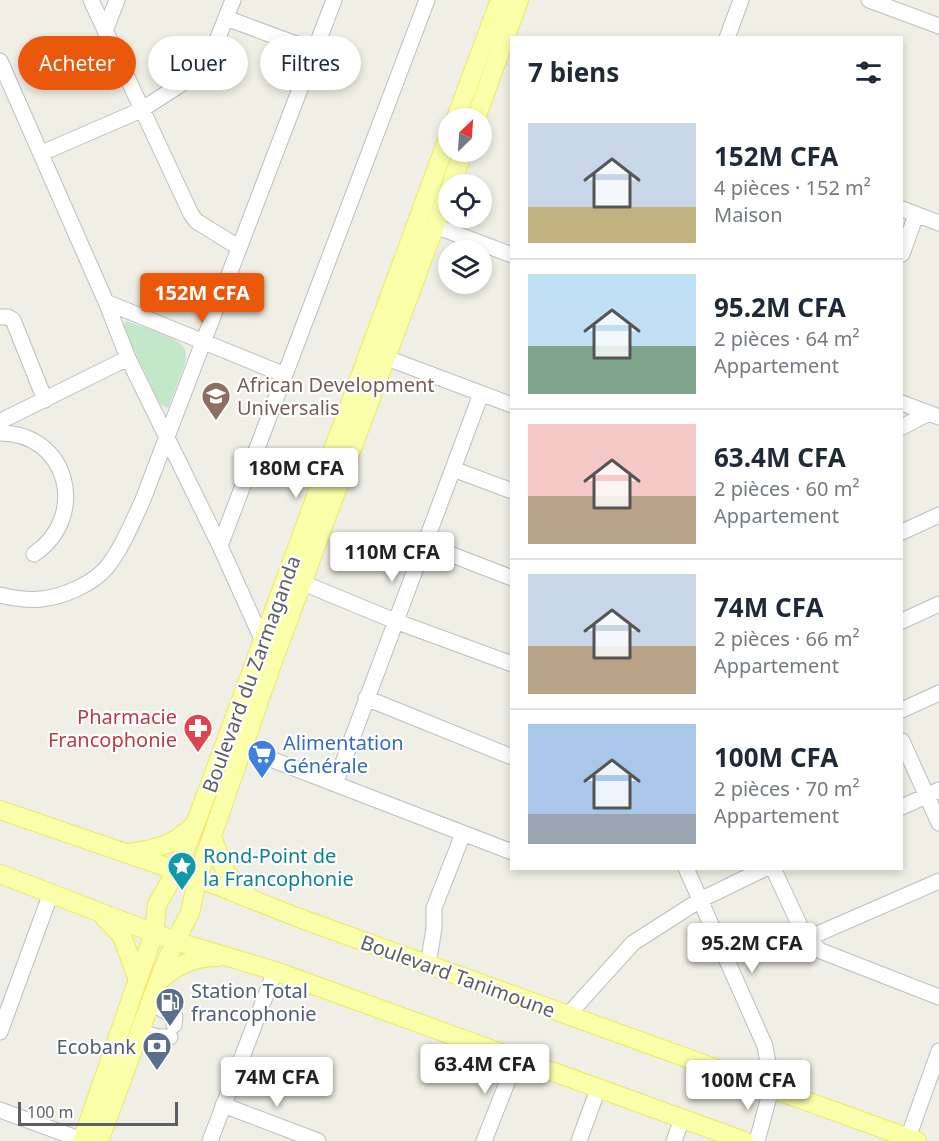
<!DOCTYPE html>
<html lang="fr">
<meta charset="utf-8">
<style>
:root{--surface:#fff;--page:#f6f6f7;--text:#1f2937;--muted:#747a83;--line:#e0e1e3;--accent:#ea580c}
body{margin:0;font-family:"Noto Sans",sans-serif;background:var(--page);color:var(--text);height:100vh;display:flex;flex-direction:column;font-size:22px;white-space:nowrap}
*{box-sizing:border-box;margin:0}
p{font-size:20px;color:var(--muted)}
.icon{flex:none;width:33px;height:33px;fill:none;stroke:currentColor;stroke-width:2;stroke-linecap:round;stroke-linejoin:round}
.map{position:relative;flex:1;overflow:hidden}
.sheet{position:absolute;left:510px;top:36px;width:393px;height:834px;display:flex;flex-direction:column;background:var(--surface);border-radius:0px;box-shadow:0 3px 9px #0003}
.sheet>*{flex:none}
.top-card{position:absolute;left:18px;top:36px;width:402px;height:54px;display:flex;gap:12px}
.needle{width:39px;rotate:25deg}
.buttons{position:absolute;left:438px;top:108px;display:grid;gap:12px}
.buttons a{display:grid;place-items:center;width:54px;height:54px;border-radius:50%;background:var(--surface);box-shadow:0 3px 9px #0003;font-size:30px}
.scale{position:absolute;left:18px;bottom:15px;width:160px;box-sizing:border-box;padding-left:6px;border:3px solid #5d5f65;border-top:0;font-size:16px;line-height:21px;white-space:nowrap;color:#5d5f65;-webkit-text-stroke:4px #fff;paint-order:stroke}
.price{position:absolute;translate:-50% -51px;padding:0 14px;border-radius:6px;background:#fff;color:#222;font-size:20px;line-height:39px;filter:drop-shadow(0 2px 3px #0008)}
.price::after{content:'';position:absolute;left:50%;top:36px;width:18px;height:14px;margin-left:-9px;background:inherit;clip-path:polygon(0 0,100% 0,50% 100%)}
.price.on{background:var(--accent);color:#fff}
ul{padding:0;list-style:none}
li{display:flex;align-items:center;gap:18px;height:150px;padding:0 18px}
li+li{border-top:2px solid var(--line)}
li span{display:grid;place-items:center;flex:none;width:168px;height:120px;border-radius:0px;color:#555}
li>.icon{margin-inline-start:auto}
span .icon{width:72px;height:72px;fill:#fffc;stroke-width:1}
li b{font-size:26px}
h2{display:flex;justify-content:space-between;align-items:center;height:72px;padding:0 18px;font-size:26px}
.pill{padding:0 21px;border-radius:27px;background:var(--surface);box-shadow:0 3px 9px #0003;font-size:21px;line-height:54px}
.pill.on{background:var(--accent);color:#fff}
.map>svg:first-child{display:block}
.green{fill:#c2e7c9}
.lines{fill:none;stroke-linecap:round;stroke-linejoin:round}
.minor-casing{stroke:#bcbdc3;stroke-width:17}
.major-casing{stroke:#f1e75c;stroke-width:20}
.minor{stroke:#fff;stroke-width:15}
.major{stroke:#fbffaa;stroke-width:18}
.labels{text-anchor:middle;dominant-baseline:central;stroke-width:4.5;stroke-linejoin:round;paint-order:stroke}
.education-label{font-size:20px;fill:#785e54;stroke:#fff;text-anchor:start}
.street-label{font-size:20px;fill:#5d5f65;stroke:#fff}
.health-label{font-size:20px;fill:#be3a42;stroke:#fff;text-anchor:end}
.shop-label{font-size:20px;fill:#366cbe;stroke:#fff;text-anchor:start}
.culture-label{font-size:20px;fill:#0d838f;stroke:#fff;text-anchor:start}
.service-label{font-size:20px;fill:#4e5e75;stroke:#fff;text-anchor:start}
</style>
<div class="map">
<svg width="939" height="1141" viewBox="0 0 939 1141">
<rect width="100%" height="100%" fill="#efefe5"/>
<path class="green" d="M126 321C140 326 177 336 184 348 187 353 186 357 185 363L168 408 160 404 123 327Z"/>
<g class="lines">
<g class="minor-casing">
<path id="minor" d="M91 0 191 214 196 221 238 247
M869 0 939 26
M226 18 315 51
M105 31 117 0
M727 38 741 0
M0 61 106 302 128 358 220 546 266 648
M42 153 141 110 206 68 233 0
M902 209 939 223
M435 226 512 255
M902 254 916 215
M106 302 285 375
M0 317H8L13 320 45 400
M387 358 512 405
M902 403 939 417
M0 423 5 419 128 358
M902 427 929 413
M0 433C69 433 89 517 34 554
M453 469 512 491
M902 532 939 515
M424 544 512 578
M220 546 427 0
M303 583 395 621 512 664
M0 595C13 598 28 601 41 599 63 597 93 584 107 567 122 548 132 523 142 502L334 0
M902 621 939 604
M366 698 512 757
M902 710 939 693
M902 741 939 823
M242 748 512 852
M335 784 481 394
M902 807 939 790
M686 868 765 1046 772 1086 757 1141
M773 868 806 939 821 951 939 997
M806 939 939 881
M428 965 434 928V908L463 834
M150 1002 175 1017 174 1025
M568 1015 633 943 700 900 766 868
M0 1032 51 893
M140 1032 158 1037H170
M223 1105 318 1141
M0 1110 82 1140
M908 1138 939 1051
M210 1141 275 971
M484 1141 516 1060
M579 1141 598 1089
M674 1141 682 1119"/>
</g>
<g class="major-casing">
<path id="major" d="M456 118 500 0
M476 118 519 0
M451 184 463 152
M0 810 198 878 299 918 917 1141
M212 837 226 873 246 893
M129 853C157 849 173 845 193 826
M0 874 175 941 275 971 744 1141
M104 917 122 936 138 980
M159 981C176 965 194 957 218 957
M82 1141 154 933 157 905 176 871 195 825 448 138
M99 1141 158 982 175 941 190 913 198 876 273 661 448 191"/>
</g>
<use href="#minor" class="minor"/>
<use href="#major" class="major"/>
</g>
<defs>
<g id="university-pin" transform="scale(1.5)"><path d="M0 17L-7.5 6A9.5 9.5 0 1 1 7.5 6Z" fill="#8d6e63" stroke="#fff"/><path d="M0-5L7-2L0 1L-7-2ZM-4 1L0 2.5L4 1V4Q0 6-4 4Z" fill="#fff"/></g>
<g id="pharmacy-pin" transform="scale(1.5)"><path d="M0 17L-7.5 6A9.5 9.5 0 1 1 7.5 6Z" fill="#e0444e" stroke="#fff"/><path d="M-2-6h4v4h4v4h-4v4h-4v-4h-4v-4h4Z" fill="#fff"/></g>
<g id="supermarket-pin" transform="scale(1.5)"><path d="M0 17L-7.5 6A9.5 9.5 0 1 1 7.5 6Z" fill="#3f7fe0" stroke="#fff"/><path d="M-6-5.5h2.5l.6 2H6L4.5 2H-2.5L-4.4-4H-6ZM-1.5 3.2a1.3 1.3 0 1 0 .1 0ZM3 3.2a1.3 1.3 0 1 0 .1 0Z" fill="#fff"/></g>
<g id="sight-pin" transform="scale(1.5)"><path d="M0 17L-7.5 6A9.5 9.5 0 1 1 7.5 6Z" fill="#0f9aa8" stroke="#fff"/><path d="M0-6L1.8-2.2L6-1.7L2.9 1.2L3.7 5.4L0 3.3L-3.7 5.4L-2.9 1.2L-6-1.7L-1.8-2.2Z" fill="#fff"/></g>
<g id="fuel-pin" transform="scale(1.5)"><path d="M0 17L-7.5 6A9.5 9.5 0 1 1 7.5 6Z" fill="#5c6f8a" stroke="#fff"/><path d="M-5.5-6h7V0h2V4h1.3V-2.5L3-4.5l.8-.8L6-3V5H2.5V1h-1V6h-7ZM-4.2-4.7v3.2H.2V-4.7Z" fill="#fff"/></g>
<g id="bank-pin" transform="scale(1.5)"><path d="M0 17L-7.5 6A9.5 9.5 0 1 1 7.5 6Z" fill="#5c6f8a" stroke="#fff"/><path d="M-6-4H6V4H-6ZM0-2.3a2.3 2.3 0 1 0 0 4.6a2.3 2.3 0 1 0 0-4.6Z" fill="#fff"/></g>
</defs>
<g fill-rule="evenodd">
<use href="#university-pin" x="216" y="396"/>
<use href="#pharmacy-pin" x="198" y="728"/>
<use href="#supermarket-pin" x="262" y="754"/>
<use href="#sight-pin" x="182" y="866"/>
<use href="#fuel-pin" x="170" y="1002"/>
<use href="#bank-pin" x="157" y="1046"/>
</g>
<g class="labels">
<g class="education-label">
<text x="237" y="384">African Development<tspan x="237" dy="23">Universalis</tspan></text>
</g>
<g class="street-label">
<text transform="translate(251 674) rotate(-70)">Boulevard du Zarmaganda</text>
<text transform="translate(458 976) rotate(20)">Boulevard Tanimoune</text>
</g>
<g class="health-label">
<text x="177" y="716">Pharmacie<tspan x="177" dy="23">Francophonie</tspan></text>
</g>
<g class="shop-label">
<text x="283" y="742">Alimentation<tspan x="283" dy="23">Générale</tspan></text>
</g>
<g class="culture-label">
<text x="203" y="855">Rond-Point de<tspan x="203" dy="23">la Francophonie</tspan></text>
</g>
<g class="service-label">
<text x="191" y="990">Station Total<tspan x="191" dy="23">francophonie</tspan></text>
<text x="136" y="1046" text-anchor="end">Ecobank</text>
</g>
</g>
</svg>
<div class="buttons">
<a><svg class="needle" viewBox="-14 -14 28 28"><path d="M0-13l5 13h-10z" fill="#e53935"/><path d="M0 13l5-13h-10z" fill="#747a83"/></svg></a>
<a><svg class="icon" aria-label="locate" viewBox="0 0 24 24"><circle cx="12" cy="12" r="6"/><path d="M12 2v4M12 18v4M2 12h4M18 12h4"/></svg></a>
<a><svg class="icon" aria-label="layers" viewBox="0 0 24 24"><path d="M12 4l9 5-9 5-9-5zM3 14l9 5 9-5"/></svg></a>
</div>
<div class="scale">100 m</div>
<b class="price on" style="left:202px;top:324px">152M CFA</b>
<b class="price" style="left:296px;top:499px">180M CFA</b>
<b class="price" style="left:392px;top:583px">110M CFA</b>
<b class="price" style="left:752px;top:974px">95.2M CFA</b>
<b class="price" style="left:485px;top:1095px">63.4M CFA</b>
<b class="price" style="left:277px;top:1108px">74M CFA</b>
<b class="price" style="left:748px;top:1111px">100M CFA</b>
<div class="top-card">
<a class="pill on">Acheter</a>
<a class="pill">Louer</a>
<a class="pill">Filtres</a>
</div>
<section class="sheet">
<h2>7 biens<svg class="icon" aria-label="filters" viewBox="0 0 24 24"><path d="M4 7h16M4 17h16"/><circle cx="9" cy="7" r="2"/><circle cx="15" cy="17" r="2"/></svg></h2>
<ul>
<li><span style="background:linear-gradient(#c9d6e8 70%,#c2b280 0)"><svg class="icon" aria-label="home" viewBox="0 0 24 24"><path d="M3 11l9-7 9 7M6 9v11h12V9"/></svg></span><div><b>152M CFA</b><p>4 pièces · 152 m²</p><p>Maison</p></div></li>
<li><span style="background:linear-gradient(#bfe0f5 60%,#7fa58c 0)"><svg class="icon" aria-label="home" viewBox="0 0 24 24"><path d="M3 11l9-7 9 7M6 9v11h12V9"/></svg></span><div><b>95.2M CFA</b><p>2 pièces · 64 m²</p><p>Appartement</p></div></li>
<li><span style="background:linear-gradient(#f6c9c9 60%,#b9a48a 0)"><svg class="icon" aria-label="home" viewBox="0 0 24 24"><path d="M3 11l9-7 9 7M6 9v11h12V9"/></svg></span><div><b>63.4M CFA</b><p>2 pièces · 60 m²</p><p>Appartement</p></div></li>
<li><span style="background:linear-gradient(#c9d6e8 60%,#b9a48a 0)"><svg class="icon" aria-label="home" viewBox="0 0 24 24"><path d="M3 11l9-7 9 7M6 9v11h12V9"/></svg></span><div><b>74M CFA</b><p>2 pièces · 66 m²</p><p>Appartement</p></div></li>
<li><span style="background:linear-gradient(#a9c7e8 75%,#9aa5b1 0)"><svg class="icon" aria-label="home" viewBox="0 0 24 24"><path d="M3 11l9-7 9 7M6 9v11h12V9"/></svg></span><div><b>100M CFA</b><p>2 pièces · 70 m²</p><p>Appartement</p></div></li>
</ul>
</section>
</div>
